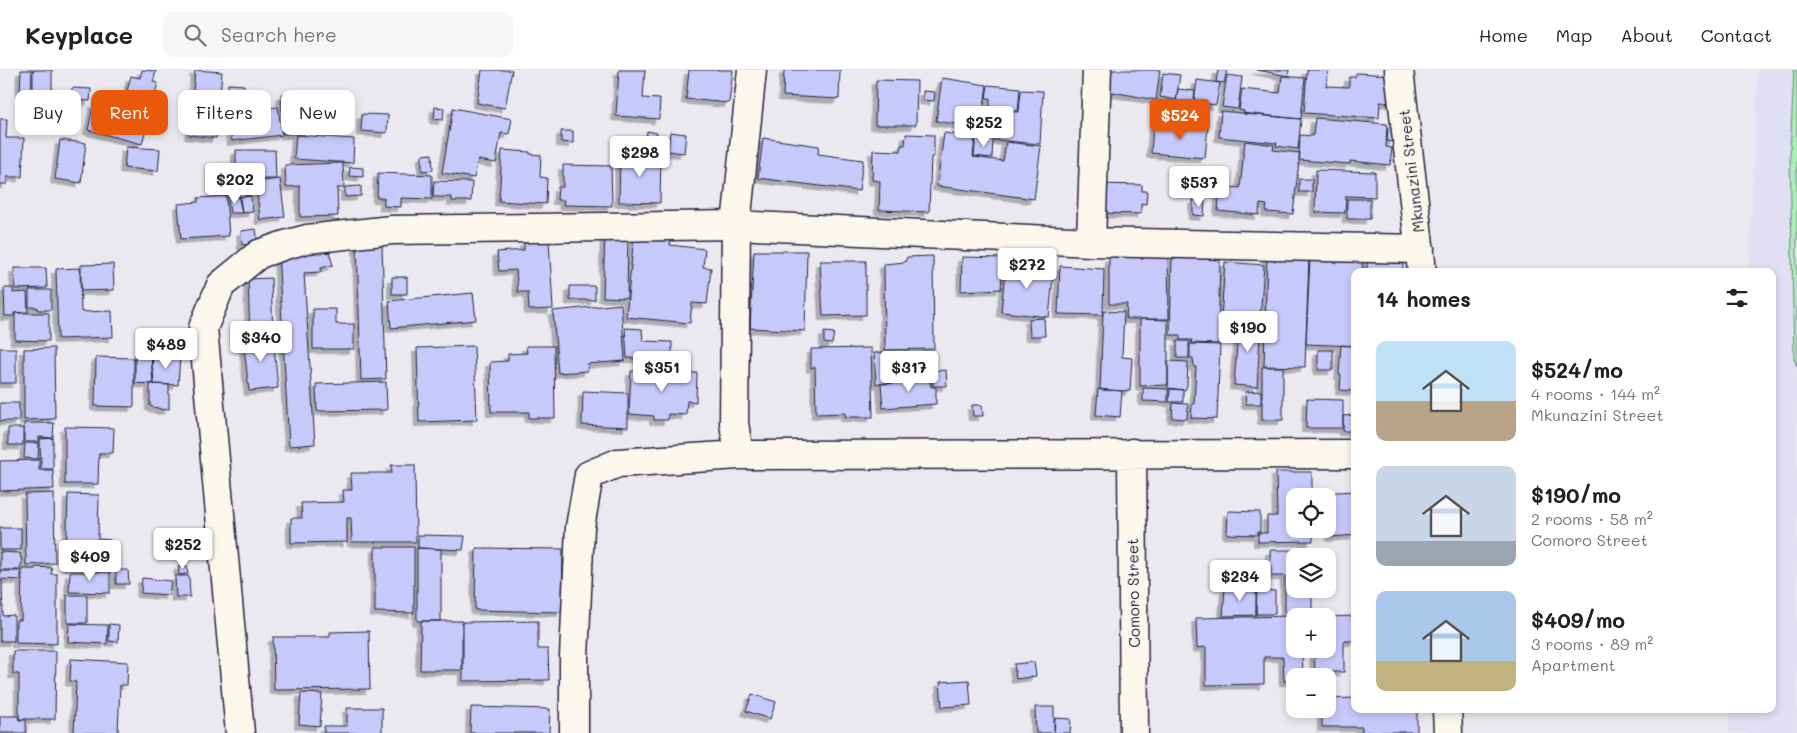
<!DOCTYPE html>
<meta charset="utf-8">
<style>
:root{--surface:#fff;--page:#f6f6f6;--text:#202124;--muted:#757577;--line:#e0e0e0;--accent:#ea580c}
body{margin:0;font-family:Mali,sans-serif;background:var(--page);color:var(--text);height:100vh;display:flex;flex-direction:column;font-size:19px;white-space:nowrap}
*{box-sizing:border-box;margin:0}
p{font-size:16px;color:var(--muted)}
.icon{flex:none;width:28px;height:28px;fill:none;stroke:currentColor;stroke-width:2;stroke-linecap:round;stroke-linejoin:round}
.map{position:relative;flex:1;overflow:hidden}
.sheet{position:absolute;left:1351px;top:198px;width:425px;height:445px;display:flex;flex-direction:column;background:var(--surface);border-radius:10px;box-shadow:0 2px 8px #0003}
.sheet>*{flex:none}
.banner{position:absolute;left:15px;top:20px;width:475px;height:45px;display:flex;gap:10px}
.buttons{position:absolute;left:1286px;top:418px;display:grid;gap:10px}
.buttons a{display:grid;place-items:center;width:50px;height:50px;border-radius:10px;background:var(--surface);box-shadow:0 2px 8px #0003;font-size:25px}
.price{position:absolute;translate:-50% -42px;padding:0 11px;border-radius:5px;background:#fff;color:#222;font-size:16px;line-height:32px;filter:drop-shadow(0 1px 2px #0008)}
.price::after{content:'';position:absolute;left:50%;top:30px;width:15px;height:11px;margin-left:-8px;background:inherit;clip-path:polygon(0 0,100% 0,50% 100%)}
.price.active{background:var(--accent);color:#fff}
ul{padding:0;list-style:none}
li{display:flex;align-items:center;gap:15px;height:125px;padding:0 25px}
li span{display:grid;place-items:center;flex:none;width:140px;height:100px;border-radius:10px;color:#555}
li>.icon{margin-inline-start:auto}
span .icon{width:60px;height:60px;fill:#fffc;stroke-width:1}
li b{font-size:21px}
h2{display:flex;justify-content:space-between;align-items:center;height:60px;padding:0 25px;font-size:21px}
.tag{padding:0 18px;border-radius:10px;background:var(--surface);box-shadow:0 2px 8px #0003;font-size:18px;line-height:45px}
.tag.active{background:var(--accent);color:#fff}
header{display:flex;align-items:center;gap:30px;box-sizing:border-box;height:70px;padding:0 25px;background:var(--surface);border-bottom:1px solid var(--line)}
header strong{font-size:24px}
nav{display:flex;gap:28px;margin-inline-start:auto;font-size:18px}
.search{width:350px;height:45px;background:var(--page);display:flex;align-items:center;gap:12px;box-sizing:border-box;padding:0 18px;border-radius:10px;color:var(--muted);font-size:19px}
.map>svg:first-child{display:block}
.built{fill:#e0dff3}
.green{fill:#aceeb8;stroke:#67887a}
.building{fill:#c7c9fb;stroke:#22223b;filter:url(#shadow)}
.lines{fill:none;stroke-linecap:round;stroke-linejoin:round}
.street-casing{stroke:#22223b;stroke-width:31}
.street{stroke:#fbf7ec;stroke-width:28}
.labels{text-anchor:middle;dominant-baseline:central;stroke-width:4.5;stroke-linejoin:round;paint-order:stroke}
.street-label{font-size:15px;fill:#22223b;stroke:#fbf7ec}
</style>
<header>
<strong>Keyplace</strong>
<div class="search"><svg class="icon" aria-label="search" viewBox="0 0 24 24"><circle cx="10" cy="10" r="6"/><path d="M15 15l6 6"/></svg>Search here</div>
<nav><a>Home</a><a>Map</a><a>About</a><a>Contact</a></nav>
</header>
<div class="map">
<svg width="1797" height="663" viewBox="0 0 1797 663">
<defs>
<filter id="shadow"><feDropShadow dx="-4.5" dy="4.5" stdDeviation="0" flood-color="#0004"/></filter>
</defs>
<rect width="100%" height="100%" fill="#ebe9f0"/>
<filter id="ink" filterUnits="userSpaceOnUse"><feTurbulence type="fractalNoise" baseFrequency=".02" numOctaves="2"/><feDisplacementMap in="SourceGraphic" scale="10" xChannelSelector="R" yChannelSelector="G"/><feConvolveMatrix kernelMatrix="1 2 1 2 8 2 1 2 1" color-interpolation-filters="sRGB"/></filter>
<g filter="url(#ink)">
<path class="built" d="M1758 0H1797V663H1729L1730 639H1772V201H1749Z"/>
<path class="green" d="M1794 0H1797V296L1794 289 1790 83Z"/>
<path class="building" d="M21 0H32L31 23H20Z
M33 0H52V23H33Z
M142 0 156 1 153 12 158 13 142 74 88 60 94 33 122 40 131 6 140 8Z
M195 0 222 2 216 68 189 65Z
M482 0H512L505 38 477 33Z
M619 0H645L643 28 660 29 659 49 616 46Z
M689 0H733L729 33 686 29Z
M784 0H840L839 29 783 26Z
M1106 0H1160L1156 30 1102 20Z
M1218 0H1227L1224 13 1216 12Z
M1257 0H1289L1288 6Z
M1307 0H1328L1326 16 1349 17V7H1355L1356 3 1392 5 1394 33 1380 32 1379 48 1304 43Z
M1163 3 1180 5 1176 30 1160 27Z
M1227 5 1242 7 1238 39 1222 37Z
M1282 6 1305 8 1301 49 1244 44V41L1239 40 1242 19 1280 23Z
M942 8 987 15 981 58 936 51Z
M876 10 917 11 916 55H875Z
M1197 10 1220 13 1216 35 1194 32Z
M228 14 244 15 243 31H228Z
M988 15 1020 18 1018 41 990 39V28H986Z
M72 18 91 19 90 31 71 30Z
M1178 19 1195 21 1193 34 1176 32Z
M1021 20 1043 21 1040 74 995 70 998 41 1019 42Z
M923 21 935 22 934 31 923 30Z
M332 22V42L321 43V51H305V64H283L281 24Z
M22 25 51 26 50 44 21 43Z
M278 37 282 65 232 71 228 44 256 39Z
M435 37 444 38 443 50 434 49Z
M453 38 512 49 509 64 501 63 496 93 478 90 474 108 442 103Z
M1221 41 1301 49 1298 79 1276 76 1277 73 1219 67Z
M362 44 388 45 387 63 361 61Z
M1315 48 1387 54 1386 77 1392 78 1390 95 1350 91V94L1299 90 1300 65 1313 66Z
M0 49H7L6 68H24L22 107H7V114H0Z
M1186 54 1208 56 1205 88 1151 83 1153 56 1185 58Z
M1388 57 1394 58 1393 72 1387 71Z
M561 61H573V73L561 72Z
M647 61 657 63 656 77 645 76Z
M670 62 686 64 684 83 668 81Z
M944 63 975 67 973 87 1003 91 1006 72 1041 76 1034 129 937 116Z
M906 64 934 65V87H931L929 142 879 140 880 111 872 110 873 80 901 81V75H905Z
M296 65 354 69 353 93 294 89Z
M976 67 993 69 992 88 974 86Z
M763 68 819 76 818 84 863 90 859 121 758 108Z
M60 70 86 73 81 113 55 109Z
M1245 71 1274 75 1273 80 1300 83 1293 144 1266 142 1267 135 1260 134 1259 145 1218 141 1220 116 1240 118Z
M126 77 160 79 158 101 124 98Z
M236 80H275L276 109H262L261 105H236Z
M502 80 530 82V84L541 85 540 107 547 108 546 134 499 131Z
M620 82 661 83 660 133 619 132Z
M432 84 433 100 422 101V85Z
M343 93 344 118H337L338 146 300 147V116L286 117 285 95Z
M563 95 611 96 612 136 563 135 564 130H557L558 117H563Z
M350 97 363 98V107L349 106Z
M1316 100 1375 102V127L1346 126 1345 143 1315 142Z
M378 103 432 105V129L401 128V137L384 136V128H377Z
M248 105 251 125 239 127 237 110H242V107Z
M234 106 237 124 227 126 225 108Z
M280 109 285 147 260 150 256 112Z
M1299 109H1312V122H1299Z
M434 111 472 112 471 131H452V127H433Z
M1098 114 1142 115V121H1147L1146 134 1141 133V144L1097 143Z
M361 116V126L345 127V117Z
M238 125 242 143H230L228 128Z
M226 126 229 166 181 169 178 134 198 132V128Z
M251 126 253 142 242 143 240 127Z
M1347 129H1370V149H1347Z
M1193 130 1205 131 1204 146 1193 145Z
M256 159 258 173 242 175 241 161Z
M605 162 628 163 627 228 603 227Z
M634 165 671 169 670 175 705 179 703 197 711 198 707 234 692 233 690 253 626 247Z
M549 170 553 239 529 240 528 222H518L516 200 499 201 497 182 524 180V172Z
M357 174H382L386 309 361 310Z
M319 177 321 183 329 182 333 195 321 198V202L304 203 315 374 289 376 278 181Z
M1168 180 1169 249H1126L1127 234H1109V187L1144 186Z
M754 181H807L805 261 750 258Z
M1363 182 1362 197H1364V201H1355V276L1306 274 1310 188Z
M1267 185 1309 187 1305 297 1264 296Z
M933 186 934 279 885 280 884 194 905 192 907 187Z
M1172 186 1220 187 1218 274 1191 273 1192 270H1180V265H1170Z
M962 187 1003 188 1001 219 961 221Z
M1367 188 1403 190V201H1367Z
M820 191H866V245L823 246Z
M1006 192 1054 198 1049 247 1001 242Z
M1225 192 1264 195 1260 249 1221 248Z
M113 194 114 220 81 221V195Z
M1060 196 1104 199 1103 245 1058 244Z
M14 198H46L47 218 15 219Z
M80 198 81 242 112 241 113 267 58 269 56 199Z
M392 207H407V224H392Z
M271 208 273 265 250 266 248 209Z
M570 216H595V230H570Z
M4 218H13V223L27 222 28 242 14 243V246H5Z
M29 220H51V240H38L37 237H29Z
M473 223 476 250 391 258 389 231Z
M621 234 625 291 587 294 588 301 558 303 553 241Z
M313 239H336V254H354V279H313Z
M1103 241 1124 242 1122 287 1132 288 1130 321 1100 320Z
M15 243H49V271L15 270Z
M1044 248 1045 266H1030L1029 249Z
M1239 248 1261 250 1257 317 1234 315Z
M1140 249 1168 250V315L1140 316Z
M625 258 642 259 643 271 672 272V289L627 288Z
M824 262 834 263 832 274 824 273Z
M273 265 278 318 249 321 243 268Z
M1177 271H1189V288H1177Z
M1190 274 1220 275 1217 349 1191 348 1192 334H1194L1196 297H1194L1193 288H1190Z
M1341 275 1355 276V321L1340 320 1341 305H1339Z
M474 276 477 350 419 352 417 278Z
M526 276H554L555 348H529V342H491L490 292 508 291V284L527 283Z
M0 278H16V313H0Z
M54 278 55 349 24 350V279Z
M871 278 873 347H845L846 343 816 344 815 297 811 298V279Z
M1318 280H1333V300H1318Z
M896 282 897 312 876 314 874 283Z
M135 284 151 285 153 314 135 313Z
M153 285 180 287 178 315 154 314 153 299H152Z
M96 287 134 288V337L95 336Z
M1168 291 1188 292 1187 316 1185 320 1168 318Z
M1262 297H1283V350H1262Z
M946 300 947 316H933V301Z
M631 301 697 303 696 332 687 331 686 345 668 344V350H654V346L629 344Z
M912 306H927L928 311H930L931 317H936V334L883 338 881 314 912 312Z
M386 312 387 340 317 341 316 314Z
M150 314 169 315V339L161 340V339L150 336Z
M1143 318 1168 319V332L1143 331Z
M1098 319 1122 321 1120 347 1096 345Z
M1170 319 1183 320V332H1169Z
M583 321 628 323V357L582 355Z
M1261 321V334H1246L1245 322Z
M1307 329 1343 330V358H1306Z
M0 333H19V351H0Z
M1173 333 1188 334 1187 349 1172 348Z
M972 335H982L983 346H973Z
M1355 345V361H1343V346Z
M24 353H54L53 368 39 367V372H24Z
M65 357 114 358 113 383H99L98 414H65Z
M8 358H23V375H8Z
M53 368V399H41L40 369Z
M25 373H39L38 389 24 388Z
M39 390V400H53L54 419 0 421V391Z
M391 395H415L416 472H352L351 448H347V472L291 473V448H302L301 433 344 432 343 420H352L351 403H392Z
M1276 402H1312V426H1295V459H1313V471L1258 472V463H1267V446H1277Z
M1355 421V465L1331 467 1329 448H1328V426H1322V423Z
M54 423 55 493 26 495 25 424Z
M68 424 99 425 98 469 110 470V497L66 496Z
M1228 441 1260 442V462H1257L1258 465 1227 464Z
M0 457H2V458H21V480H0Z
M418 465 465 466 463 480 418 478Z
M375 477H414V543L375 542Z
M417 478 441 479V551H417Z
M476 478 563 479 562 542 475 540Z
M1270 480H1312V486H1295V519H1312V543H1285V506H1271Z
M0 482 20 483 22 493 21 494 20 500H0Z
M178 496H187L188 504 179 505Z
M36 497 52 498 51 504H57V574L16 573V550H21L22 499H35Z
M116 500H128L129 514H116Z
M0 501H21V510L0 509Z
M70 502H110V523L69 522Z
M175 506H189L190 527H176Z
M142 508 171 511 169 525 141 523Z
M0 510H2L3 546 14 545V571H0Z
M1225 518 1256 520V545L1223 546Z
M1257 520 1275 521V544H1256Z
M67 525H87V553H67Z
M1295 546V579H1302L1303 606H1295V611H1284L1283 587H1264V614L1206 615V577L1197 578 1196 548Z
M1355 546V571H1344V602H1315L1314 579H1328V547Z
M421 551H462V600H420Z
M538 551V579H548L549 610 463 611V552Z
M69 554 108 555 107 574 68 572Z
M109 554 119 555 118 572 109 571Z
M369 561 370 619 274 620 273 567H330V562Z
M13 581H56L55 649H19V604H13Z
M71 589 128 592 127 615H120L118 663H74L76 612 70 611Z
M1034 592 1036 606 1016 609 1014 594Z
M969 610 971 635 942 637 940 612Z
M301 623 322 624 320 656 299 654Z
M752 624 776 632 770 649 746 641Z
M1355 628V639H1417V662H1362V657H1322V639H1328V629Z
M471 637 550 639 549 663H470Z
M1035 637H1054V663H1036Z
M347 638H382V663H324V656H347Z
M0 646H18L19 650H26V663H0Z
M1055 648 1071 649 1070 663H1054Z"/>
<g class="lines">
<g class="street-casing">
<path id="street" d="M1399 0 1422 201
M1091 172 1097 0
M1132 383 1134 663
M739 385 734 353 736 155 752 0
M1447 639 1448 663
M240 663 203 258 221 215 259 184 285 175 307 169 392 160 736 155 1091 172 1420 179
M574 663V587L580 457 589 405 618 393 739 385 1355 384"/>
</g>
<use href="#street" class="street"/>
</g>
</g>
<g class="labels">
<g class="street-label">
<text transform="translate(1411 101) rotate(-97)">Mkunazini Street</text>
<text transform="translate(1133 523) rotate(-91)">Comoro Street</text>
</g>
</g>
</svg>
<div class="buttons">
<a><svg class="icon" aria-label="locate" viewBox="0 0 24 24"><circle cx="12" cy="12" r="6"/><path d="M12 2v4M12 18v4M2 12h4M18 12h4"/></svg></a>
<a><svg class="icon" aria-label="layers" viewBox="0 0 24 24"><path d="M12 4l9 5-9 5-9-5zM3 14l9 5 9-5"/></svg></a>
<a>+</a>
<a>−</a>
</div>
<b class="price active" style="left:1180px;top:71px">$524</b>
<b class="price" style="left:984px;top:78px">$252</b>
<b class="price" style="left:640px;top:108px">$298</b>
<b class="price" style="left:235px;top:135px">$202</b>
<b class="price" style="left:1199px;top:138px">$537</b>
<b class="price" style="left:1027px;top:220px">$272</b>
<b class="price" style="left:1248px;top:283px">$190</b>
<b class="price" style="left:261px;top:293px">$340</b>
<b class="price" style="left:166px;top:300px">$489</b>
<b class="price" style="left:662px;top:323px">$351</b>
<b class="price" style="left:909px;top:323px">$317</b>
<b class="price" style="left:183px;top:500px">$252</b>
<b class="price" style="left:90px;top:512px">$409</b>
<b class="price" style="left:1240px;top:532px">$234</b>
<div class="banner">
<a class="tag">Buy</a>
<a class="tag active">Rent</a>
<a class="tag">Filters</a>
<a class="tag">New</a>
</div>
<section class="sheet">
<h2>14 homes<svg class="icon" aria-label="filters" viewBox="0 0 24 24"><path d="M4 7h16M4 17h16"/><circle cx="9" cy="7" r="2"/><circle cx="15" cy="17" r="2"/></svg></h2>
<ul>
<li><span style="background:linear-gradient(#bfe0f5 60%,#b9a48a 0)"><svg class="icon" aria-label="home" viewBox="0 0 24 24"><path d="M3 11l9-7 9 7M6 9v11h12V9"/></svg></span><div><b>$524/mo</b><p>4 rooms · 144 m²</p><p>Mkunazini Street</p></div></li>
<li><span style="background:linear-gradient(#c9d6e8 75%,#9aa5b1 0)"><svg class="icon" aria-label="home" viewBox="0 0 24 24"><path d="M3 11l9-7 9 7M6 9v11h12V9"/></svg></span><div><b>$190/mo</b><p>2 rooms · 58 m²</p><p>Comoro Street</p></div></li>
<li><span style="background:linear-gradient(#a9c7e8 70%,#c2b280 0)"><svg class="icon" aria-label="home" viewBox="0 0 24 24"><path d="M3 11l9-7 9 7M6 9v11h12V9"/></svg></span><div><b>$409/mo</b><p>3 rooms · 89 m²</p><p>Apartment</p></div></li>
</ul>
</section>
</div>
